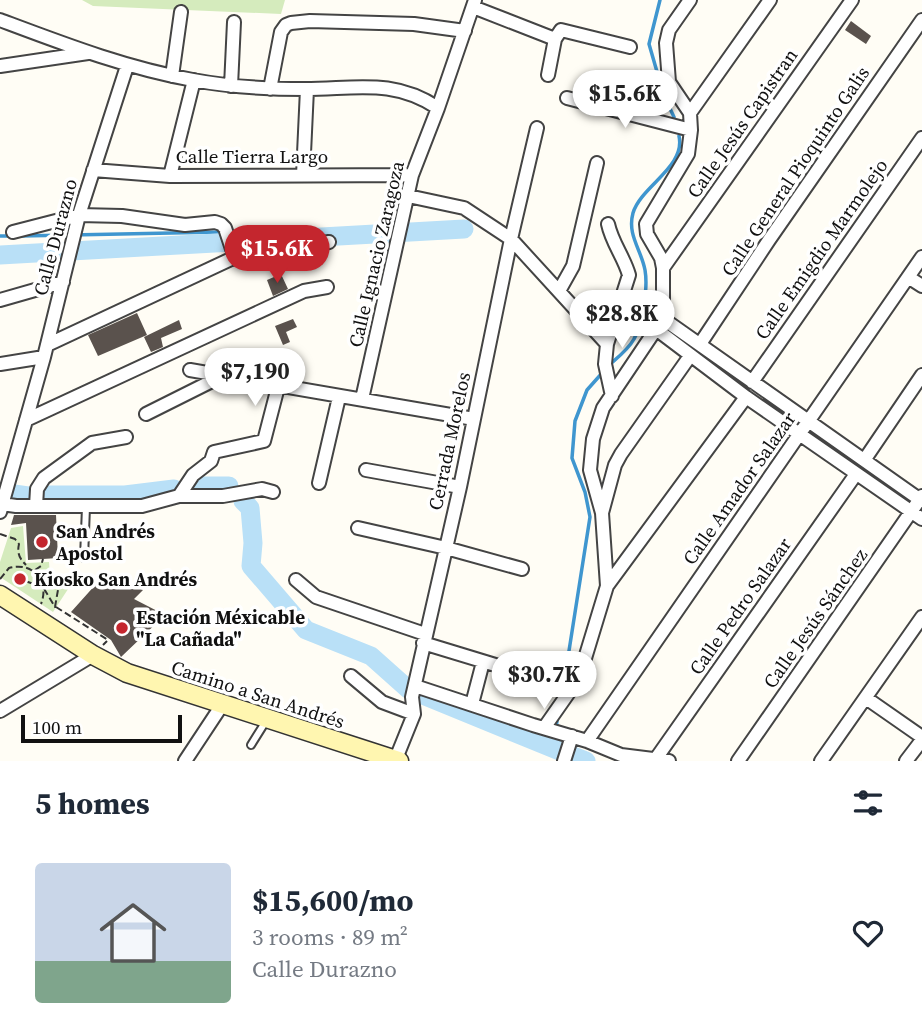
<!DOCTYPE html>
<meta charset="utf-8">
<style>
:root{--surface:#fff;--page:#f6f6f7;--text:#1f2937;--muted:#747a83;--accent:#c4262e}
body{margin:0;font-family:"Source Serif 4",serif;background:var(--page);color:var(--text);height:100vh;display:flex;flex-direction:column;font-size:26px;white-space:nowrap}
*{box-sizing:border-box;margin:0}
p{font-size:23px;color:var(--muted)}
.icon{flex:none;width:38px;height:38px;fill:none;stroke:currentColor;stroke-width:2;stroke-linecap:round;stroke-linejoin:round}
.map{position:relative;height:761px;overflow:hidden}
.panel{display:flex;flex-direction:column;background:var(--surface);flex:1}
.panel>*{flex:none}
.scale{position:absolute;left:21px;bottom:18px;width:161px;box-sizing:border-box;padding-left:7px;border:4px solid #111;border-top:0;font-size:19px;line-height:24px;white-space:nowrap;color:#111;-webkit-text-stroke:5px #fff;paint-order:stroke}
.price{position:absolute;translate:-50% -60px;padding:0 16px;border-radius:24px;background:#fff;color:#222;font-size:23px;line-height:46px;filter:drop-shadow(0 2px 4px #0008)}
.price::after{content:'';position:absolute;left:50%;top:42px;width:21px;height:16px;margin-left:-10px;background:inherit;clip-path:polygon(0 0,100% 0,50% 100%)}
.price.current{background:var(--accent);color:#fff}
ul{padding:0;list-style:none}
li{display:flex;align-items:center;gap:21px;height:175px;padding:0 35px}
li span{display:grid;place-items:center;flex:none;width:196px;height:140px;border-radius:7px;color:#555}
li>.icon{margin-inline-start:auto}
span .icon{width:84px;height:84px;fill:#fffc;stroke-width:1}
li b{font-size:30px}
h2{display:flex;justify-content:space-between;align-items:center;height:84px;padding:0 35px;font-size:30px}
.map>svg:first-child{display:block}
.green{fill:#d5ebbd}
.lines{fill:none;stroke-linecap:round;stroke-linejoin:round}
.stream{stroke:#3f96cf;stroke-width:3.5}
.river{stroke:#b9e0f7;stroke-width:19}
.building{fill:#5a524d}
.lane-casing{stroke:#444;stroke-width:10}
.street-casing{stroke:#444;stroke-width:16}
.secondary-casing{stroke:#333;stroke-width:21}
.path{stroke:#333;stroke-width:2;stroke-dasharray:7 3.5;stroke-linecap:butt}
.lane{stroke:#fff;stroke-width:6}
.street{stroke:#fff;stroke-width:12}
.secondary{stroke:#fff6b0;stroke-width:18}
.poi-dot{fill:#c4262e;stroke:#fff;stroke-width:2.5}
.labels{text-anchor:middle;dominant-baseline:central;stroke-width:7;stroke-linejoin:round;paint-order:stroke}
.street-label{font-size:19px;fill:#111;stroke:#fff}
.poi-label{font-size:19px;font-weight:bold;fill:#111;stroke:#fff;text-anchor:start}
</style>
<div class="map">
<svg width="922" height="761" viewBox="0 0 922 761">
<rect width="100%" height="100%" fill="#fffdf5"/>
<path class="green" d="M82 0H285L281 14 93 6Z
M23 526 26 563 49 562 50 578 74 580 53 612 0 577V562L11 528Z"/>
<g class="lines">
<path class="stream" d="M660 0 649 44 664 96 674 117
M405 230 464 229
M230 232 397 230
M0 236H12
M20 236 222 232
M608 366C617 358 628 350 634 339 643 324 648 287 645 270 641 249 627 235 633 213 641 186 686 167 679 136
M563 689 590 517 585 492 572 458 575 421 587 390 603 372
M553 748 557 721"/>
<path class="river" d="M0 255 464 229
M196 486H229
M14 494 28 496
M46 495H125L174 489
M243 501 250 508 253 543 251 566 306 630 371 656 408 689 562 752
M571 755 586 761"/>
</g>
<path class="building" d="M851 21 871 36 866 44 845 30Z
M281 274 288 289 273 296 267 280Z
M137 313 147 335 98 356 88 335Z
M293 319 297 327 286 332 290 342 283 345 275 326Z
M179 320 182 329 161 338 163 347 151 352 144 337Z
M14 515H56L58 558 28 560 26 523 11 525Z
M115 579 143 590 134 599 165 615 121 657 111 640 71 612 97 583Z"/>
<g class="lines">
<g class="lane-casing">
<path id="lane" d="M84 558 86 507
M251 745 266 721"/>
</g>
<g class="street-casing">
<path id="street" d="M473 7 555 39
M0 20C64 44 126 68 193 80 230 87 267 89 305 89 355 89 393 78 438 108
M0 66 88 53
M548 75 555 39 561 30 630 47
M172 76 181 12
M231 86 234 22
M270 89 281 32 286 25 291 23 310 21 414 24 465 31
M567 98 691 130
M690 113 770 0
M93 170 170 176 412 175
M303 175 307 89
M170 176 194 80
M408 196 464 208 511 239 607 344 605 364 612 396
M13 232 79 215 122 216 185 225 215 222 221 224 225 228 232 249
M663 268 852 0
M908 277 922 286
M559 291 573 266 597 163
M0 300 63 282
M662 318 922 501
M656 329 746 397 922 519
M607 344 629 275C624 257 612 243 608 224
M700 344 769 240 922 20
M47 345 231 259 329 242
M0 364 44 357
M190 370 474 419
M752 382 922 138
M362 399 412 175 438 108 475 0
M146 414 222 376
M26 420 304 291 327 287
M865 459 922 375
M366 470 460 487
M319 483 339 397
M179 496 193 475 211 461 214 452 264 441 278 387
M0 502 2 504 16 506H142L179 496H223L262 489 273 492
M36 506 37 489 44 478 92 443 126 437
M0 512 44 357 79 215 127 66
M602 513 615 465 621 454 690 356
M358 528 446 548 522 569
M296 580 316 597 425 634
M607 586 746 397
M423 643 525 674
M351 676 382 702 414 714
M415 686 533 725 587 741 621 755 669 761
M866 698 922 737
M472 704 483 662
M0 711 93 655
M544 728 579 678 607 586 602 513 590 470 593 439 603 408 656 329 663 312V268L661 258 647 234 646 224 688 154 691 130 690 113 669 82 666 43 669 30 690 0
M587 741 922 257
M655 760 856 474
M185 761 222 705
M395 761 414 714 412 697 460 487 511 239 537 128
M564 761 572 736
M738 761 922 496
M821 761 922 617
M906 761 922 740"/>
</g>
<g class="secondary-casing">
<path id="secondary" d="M0 595 93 655 127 673 399 761"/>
</g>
<path class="path" d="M0 534 15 539 19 544C17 553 19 558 26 565
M35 570 41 566 43 559
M0 579 9 568C33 561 50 582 41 604
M25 581 43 587 55 607 59 584 56 581H50L44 586
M56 607 108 640 103 645"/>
<use href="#lane" class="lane"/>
<use href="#street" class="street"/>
<use href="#secondary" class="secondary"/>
</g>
<g class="poi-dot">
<circle cx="42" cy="542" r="7"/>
<circle cx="20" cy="579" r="7"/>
<circle cx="122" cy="628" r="7"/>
</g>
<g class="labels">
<g class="street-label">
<text transform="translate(742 123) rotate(-55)">Calle Jesús Capistran</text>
<text x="252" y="156">Calle Tierra Largo</text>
<text transform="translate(795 171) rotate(-56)">Calle General Pioquinto Galis</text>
<text transform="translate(55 237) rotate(-75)">Calle Durazno</text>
<text transform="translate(821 249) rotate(-55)">Calle Emigdio Marmolejo</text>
<text transform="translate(376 254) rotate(-77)">Calle Ignacio Zaragoza</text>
<text transform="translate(449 441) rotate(-78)">Cerrada Morelos</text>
<text transform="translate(739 488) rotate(-55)">Calle Amador Salazar</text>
<text transform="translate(740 606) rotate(-55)">Calle Pedro Salazar</text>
<text transform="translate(815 618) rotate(-55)">Calle Jesús Sánchez</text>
<text transform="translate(258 694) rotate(18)">Camino a San Andrés</text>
</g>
<g class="poi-label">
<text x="56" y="531">San Andrés<tspan x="56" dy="22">Apostol</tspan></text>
<text x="34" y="579">Kiosko San Andrés</text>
<text x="136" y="617">Estación Méxicable<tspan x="136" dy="22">"La Cañada"</tspan></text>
</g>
</g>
</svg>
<div class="scale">100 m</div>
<b class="price" style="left:625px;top:130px">$15.6K</b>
<b class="price current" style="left:277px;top:285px">$15.6K</b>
<b class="price" style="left:622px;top:350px">$28.8K</b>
<b class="price" style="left:255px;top:408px">$7,190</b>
<b class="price" style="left:544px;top:711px">$30.7K</b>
</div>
<section class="panel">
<h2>5 homes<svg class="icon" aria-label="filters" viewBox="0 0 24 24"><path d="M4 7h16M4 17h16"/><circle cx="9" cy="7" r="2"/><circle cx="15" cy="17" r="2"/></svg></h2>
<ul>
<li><span style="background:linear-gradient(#c9d6e8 70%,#7fa58c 0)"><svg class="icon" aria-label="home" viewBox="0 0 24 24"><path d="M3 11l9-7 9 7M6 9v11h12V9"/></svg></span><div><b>$15,600/mo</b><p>3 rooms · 89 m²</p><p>Calle Durazno</p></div><svg class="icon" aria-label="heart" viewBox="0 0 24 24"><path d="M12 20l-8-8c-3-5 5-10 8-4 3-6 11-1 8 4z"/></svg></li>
</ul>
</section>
